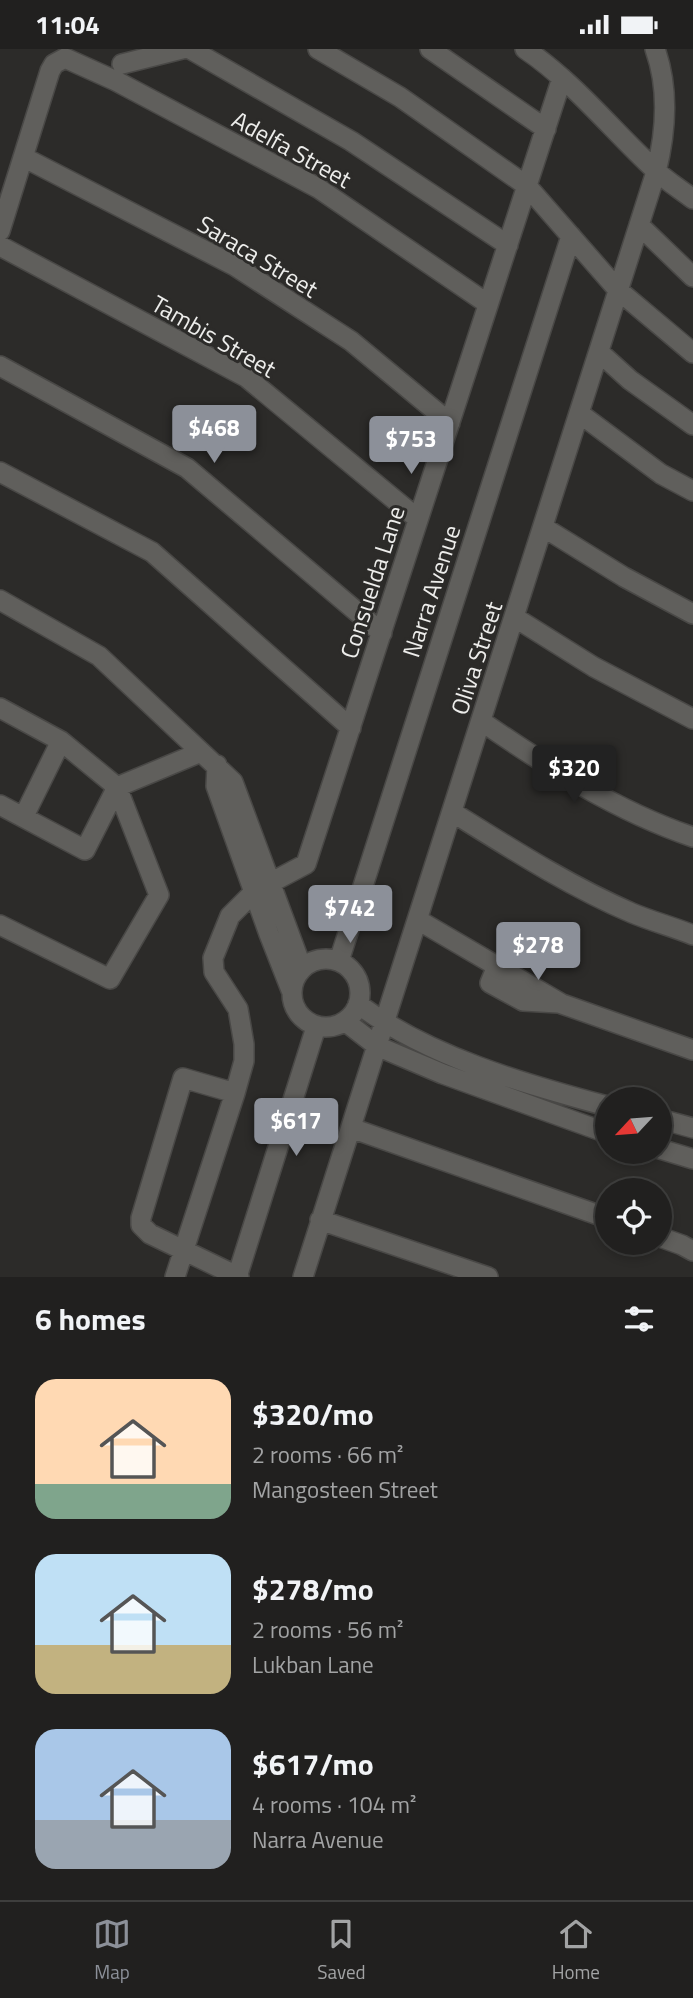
<!DOCTYPE html>
<meta charset="utf-8">
<style>
:root{--surface:#21201f;--page:#2d2d2c;--text:#f1f3f6;--muted:#a2a3a4;--line:#3e3e3d;--accent:#8c9099}
body{margin:0;font-family:"Titillium Web",sans-serif;background:var(--page);color:var(--text);height:100vh;display:flex;flex-direction:column;font-size:26px;white-space:nowrap}
*{box-sizing:border-box;margin:0}
p{font-size:23px;color:var(--muted)}
.icon{flex:none;width:38px;height:38px;fill:none;stroke:currentColor;stroke-width:2;stroke-linecap:round;stroke-linejoin:round}
.map{position:relative;height:1228px;overflow:hidden}
.details{display:flex;flex-direction:column;background:var(--surface);flex:1}
.details>*{flex:none}
.needle{width:46px;rotate:244deg}
.tools{position:absolute;left:595px;top:1038px;display:grid;gap:14px}
.tools a{display:grid;place-items:center;width:77px;height:77px;border-radius:50%;background:var(--surface);box-shadow:0 4px 10px #0003,0 0 0 2px var(--line);font-size:35px}
.price{position:absolute;translate:-50% -60px;padding:0 16px;border-radius:7px;background:var(--accent);color:#fff;font-size:23px;line-height:46px;filter:drop-shadow(0 2px 4px #0008)}
.price::after{content:'';position:absolute;left:50%;top:42px;width:21px;height:16px;margin-left:-10px;background:inherit;clip-path:polygon(0 0,100% 0,50% 100%)}
.price.selected{background:#222;color:#fff}
ul{padding:0;list-style:none}
li{display:flex;align-items:center;gap:21px;height:175px;padding:0 35px}
li span{display:grid;place-items:center;flex:none;width:196px;height:140px;border-radius:21px;color:#555}
li>.icon{margin-inline-start:auto}
span .icon{width:84px;height:84px;fill:#fffc;stroke-width:1}
li b{font-size:30px}
h2{display:flex;justify-content:space-between;align-items:center;height:84px;padding:0 35px;font-size:30px}
.status{display:flex;justify-content:space-between;align-items:center;height:49px;padding:0 35px;background:var(--surface);direction:ltr}
.status svg{height:19px;fill:currentColor}
.tabs{display:flex;justify-content:space-around;align-items:center;height:98px;border-top:2px solid var(--line);background:var(--surface);font-size:19px;color:var(--muted)}
.tabs a{display:grid;justify-items:center;gap:4px}
.tabs .selected{color:var(--accent)}
.map>svg:first-child{display:block}
.lines{fill:none;stroke-linecap:round;stroke-linejoin:round}
.street-casing{stroke:#494846;stroke-width:22}
.street{stroke:#605f5c;stroke-width:19}
.labels{text-anchor:middle;dominant-baseline:central;stroke-width:6;stroke-linejoin:round;paint-order:stroke}
.street-label{font-size:24px;fill:#ededeb;stroke:#2c2b29}
</style>
<div class="status"><b>11:04</b><svg viewBox="0 0 49 12"><path d="M0 12V9h3v3zM5 12V6h3v6zM10 12V3h3v9zM15 12V0h3v12zM26 1h20v11H26zM47 4h2v5h-2z"/></svg></div>
<div class="map">
<svg width="693" height="1228" viewBox="0 0 693 1228">
<rect width="100%" height="100%" fill="#2c2b29"/>
<g class="lines">
<g class="street-casing">
<path id="street" d="M190 0 351 92 508 196
M318 0 400 48 527 137 618 241 693 304
M430 0 546 80
M525 0C574 33 611 80 654 120 665 131 680 140 693 150
M122 15 182 0
M23 108 235 217 351 292 450 374
M639 176 693 228
M0 182 50 22 54 15 65 9 116 32 318 139 488 255
M0 197 246 328 418 470
M599 303 630 331 693 376
M0 317 187 419 382 584
M579 364 661 425 693 442
M0 423 152 503 351 679
M543 478 624 528 693 565
M0 551 99 607 233 733 302 919
M514 568 594 618 693 670
M0 659 61 692 117 738 159 846 110 930 0 876
M481 672C548 718 616 762 693 788
M217 716 216 737 269 885 291 941
M0 756 85 801 117 738 201 703
M452 763C510 799 569 837 632 864 651 872 673 878 693 886
M24 767 61 692
M418 871 562 955 693 1001
M292 944a34 34 0 1 1 68 0a34 34 0 1 1-68 0Z
M339 912 571 187
M497 917 490 934 523 952 558 954
M358 955C427 1007 524 1035 607 1057
M346 973 377 997 443 1025 607 1084
M235 1044 183 1029 141 1169V1176L150 1185 239 1228
M660 1070 693 1079
M351 1079 607 1169
M660 1100 693 1110
M320 1171 488 1228
M660 1188 682 1196 693 1202
M175 1228 235 1044 244 1012V995L238 960 214 923 213 909 230 867 255 842 306 815 562 29
M237 1228 316 978
M303 1228 656 123C666 83 669 39 655 0"/>
</g>
<use href="#street" class="street"/>
</g>
<g class="labels">
<g class="street-label">
<text transform="translate(292 100) rotate(29)">Adelfa Street</text>
<text transform="translate(258 207) rotate(31)">Saraca Street</text>
<text transform="translate(214 287) rotate(30)">Tambis Street</text>
<text transform="translate(372 533) rotate(-72)">Consuelda Lane</text>
<text transform="translate(431 542) rotate(-72)">Narra Avenue</text>
<text transform="translate(476 609) rotate(-72)">Oliva Street</text>
</g>
</g>
</svg>
<div class="tools">
<a><svg class="needle" viewBox="-14 -14 28 28"><path d="M0-13l5 13h-10z" fill="#e53935"/><path d="M0 13l5-13h-10z" fill="#a2a3a4"/></svg></a>
<a><svg class="icon" aria-label="locate" viewBox="0 0 24 24"><circle cx="12" cy="12" r="6"/><path d="M12 2v4M12 18v4M2 12h4M18 12h4"/></svg></a>
</div>
<b class="price" style="left:214px;top:416px">$468</b>
<b class="price" style="left:411px;top:427px">$753</b>
<b class="price selected" style="left:574px;top:756px">$320</b>
<b class="price" style="left:350px;top:896px">$742</b>
<b class="price" style="left:538px;top:933px">$278</b>
<b class="price" style="left:296px;top:1109px">$617</b>
</div>
<section class="details">
<h2>6 homes<svg class="icon" aria-label="filters" viewBox="0 0 24 24"><path d="M4 7h16M4 17h16"/><circle cx="9" cy="7" r="2"/><circle cx="15" cy="17" r="2"/></svg></h2>
<ul>
<li><span style="background:linear-gradient(#ffd9b3 75%,#7fa58c 0)"><svg class="icon" aria-label="home" viewBox="0 0 24 24"><path d="M3 11l9-7 9 7M6 9v11h12V9"/></svg></span><div><b>$320/mo</b><p>2 rooms · 66 m²</p><p>Mangosteen Street</p></div></li>
<li><span style="background:linear-gradient(#bfe0f5 65%,#c2b280 0)"><svg class="icon" aria-label="home" viewBox="0 0 24 24"><path d="M3 11l9-7 9 7M6 9v11h12V9"/></svg></span><div><b>$278/mo</b><p>2 rooms · 56 m²</p><p>Lukban Lane</p></div></li>
<li><span style="background:linear-gradient(#a9c7e8 65%,#9aa5b1 0)"><svg class="icon" aria-label="home" viewBox="0 0 24 24"><path d="M3 11l9-7 9 7M6 9v11h12V9"/></svg></span><div><b>$617/mo</b><p>4 rooms · 104 m²</p><p>Narra Avenue</p></div></li>
</ul>
</section>
<nav class="tabs">
<a class="selected"><svg class="icon" aria-label="map" viewBox="0 0 24 24"><path d="M3 6l6-2 6 2 6-2v14l-6 2-6-2-6 2zM9 4v14M15 6v14"/></svg>Map</a>
<a><svg class="icon" aria-label="saved" viewBox="0 0 24 24"><path d="M7 4h10v16l-5-4-5 4z"/></svg>Saved</a>
<a><svg class="icon" aria-label="home" viewBox="0 0 24 24"><path d="M3 11l9-7 9 7M6 9v11h12V9"/></svg>Home</a>
</nav>
